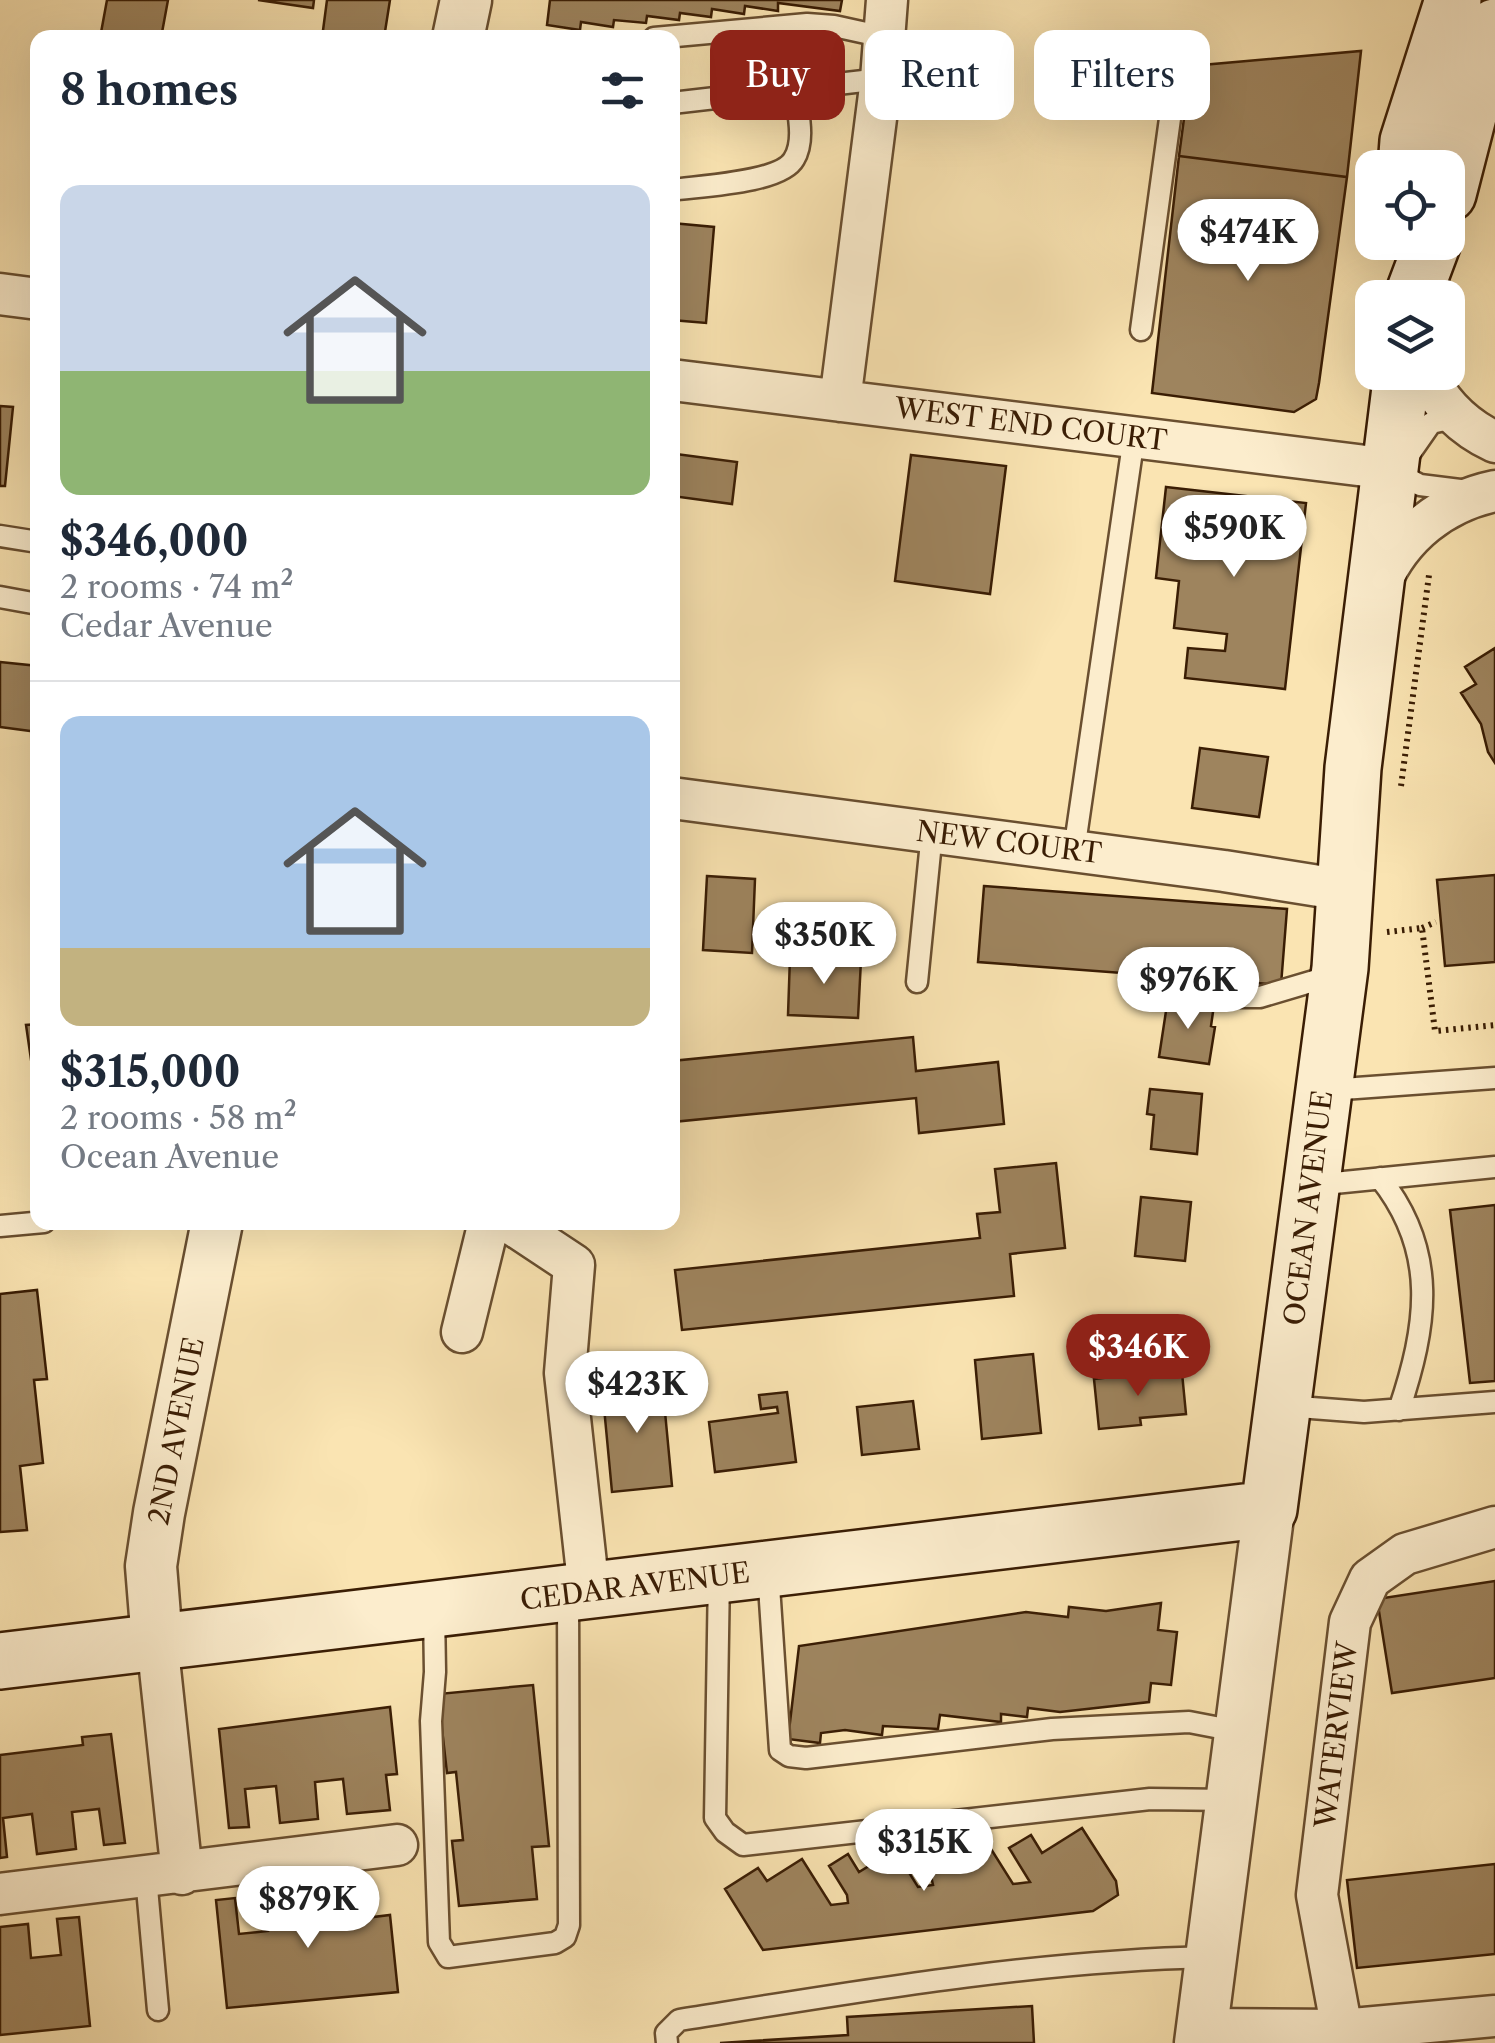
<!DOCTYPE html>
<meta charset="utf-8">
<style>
:root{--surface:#fff;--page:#f6f6f7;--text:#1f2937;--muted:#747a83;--line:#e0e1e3;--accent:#8f2418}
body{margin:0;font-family:"Libre Caslon Text",serif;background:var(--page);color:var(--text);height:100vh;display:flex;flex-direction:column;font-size:38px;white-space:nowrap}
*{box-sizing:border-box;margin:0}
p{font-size:32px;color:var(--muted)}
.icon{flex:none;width:55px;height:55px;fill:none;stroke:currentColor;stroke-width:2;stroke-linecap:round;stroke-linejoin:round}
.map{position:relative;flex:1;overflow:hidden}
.drawer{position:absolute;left:30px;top:30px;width:650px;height:1200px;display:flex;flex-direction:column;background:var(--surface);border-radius:20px;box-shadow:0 10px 40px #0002}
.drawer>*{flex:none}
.top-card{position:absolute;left:710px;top:30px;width:635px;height:90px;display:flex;gap:20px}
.buttons{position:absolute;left:1355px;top:150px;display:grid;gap:20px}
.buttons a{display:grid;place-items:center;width:110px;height:110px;border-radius:20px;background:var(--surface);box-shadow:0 10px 40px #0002;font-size:50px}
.price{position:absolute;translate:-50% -85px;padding:0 22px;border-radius:35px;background:#fff;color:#222;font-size:32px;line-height:65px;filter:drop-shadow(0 2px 5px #0008)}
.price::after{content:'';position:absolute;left:50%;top:60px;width:30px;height:22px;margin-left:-15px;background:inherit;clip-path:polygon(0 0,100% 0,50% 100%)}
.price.selected{background:var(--accent);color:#fff}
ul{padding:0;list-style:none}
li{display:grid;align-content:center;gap:20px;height:530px;padding:0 30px}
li+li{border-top:2px solid var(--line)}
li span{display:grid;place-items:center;height:310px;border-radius:20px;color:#555}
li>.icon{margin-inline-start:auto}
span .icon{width:180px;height:180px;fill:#fffc;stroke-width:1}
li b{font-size:42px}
h2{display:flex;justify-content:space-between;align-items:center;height:120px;padding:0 30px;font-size:42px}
.pill{padding:0 35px;border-radius:20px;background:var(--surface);box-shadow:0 10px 40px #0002;font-size:35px;line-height:90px}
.pill.selected{background:var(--accent);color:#fff}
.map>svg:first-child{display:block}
.building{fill:#9e845e;stroke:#3a1d04;stroke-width:2.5}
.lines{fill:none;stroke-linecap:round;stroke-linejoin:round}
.service-casing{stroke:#6a4f30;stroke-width:25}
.minor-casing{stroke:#6a4f30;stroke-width:45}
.tertiary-casing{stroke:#6a4f30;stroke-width:55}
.secondary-casing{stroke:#3a1d04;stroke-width:60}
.path{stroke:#3a1d04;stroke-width:6;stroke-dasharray:2.5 5;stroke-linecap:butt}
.service{stroke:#fcedcd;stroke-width:20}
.minor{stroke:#fcedcd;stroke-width:40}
.tertiary{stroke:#fcedcd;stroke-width:50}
.secondary{stroke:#fcedcd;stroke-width:55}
.labels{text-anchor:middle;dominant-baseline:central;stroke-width:8;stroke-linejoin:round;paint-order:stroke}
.street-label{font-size:28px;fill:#3a1d04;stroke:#fcedcd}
</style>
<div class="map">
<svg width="1495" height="2043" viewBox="0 0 1495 2043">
<rect width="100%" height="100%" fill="#fae4b2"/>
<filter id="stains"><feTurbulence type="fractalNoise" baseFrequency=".002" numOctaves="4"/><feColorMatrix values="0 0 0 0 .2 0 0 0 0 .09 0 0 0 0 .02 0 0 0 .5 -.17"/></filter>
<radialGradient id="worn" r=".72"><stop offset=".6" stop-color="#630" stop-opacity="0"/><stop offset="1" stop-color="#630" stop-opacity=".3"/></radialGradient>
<path class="building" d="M107 0H168L161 38H100Z
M258 0H314L313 8Z
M327 0H390L384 38H322Z
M550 0H842L840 11 778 3V11L745 6 744 14 712 9 711 17 680 13 679 20 647 16 646 23 614 20 613 27 581 22 580 30 547 25Z
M1361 51 1347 177 1179 156 1191 66Z
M1179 156 1347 177 1319 383 1316 399 1294 412 1152 393Z
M672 223 714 227 706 323 672 320Z
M0 406 13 407 5 486H0Z
M676 454 737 462 732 504 672 496Z
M911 455 1006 466 990 594 895 581Z
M1166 487 1306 503 1285 689 1185 678 1188 648 1225 651 1227 634 1174 628 1179 581 1156 578Z
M1495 648V763L1488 752 1481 724 1461 693 1476 684 1465 667Z
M0 662 38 666V732L0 727Z
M1200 748 1268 757 1259 817 1192 808Z
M1495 875V962L1445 966 1437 880Z
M707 876 755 879 752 953 703 950Z
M984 886 1287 909 1281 985 978 962Z
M790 957 861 960 858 1018 788 1015Z
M1168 998 1214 1005 1211 1026 1215 1027 1209 1064 1159 1057Z
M38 1024V1108L26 1025Z
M913 1037 916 1071 998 1062 1004 1124 919 1133 916 1098 672 1122V1061Z
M1150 1089 1202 1094 1197 1154 1151 1149 1154 1115 1147 1114Z
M1056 1163 1065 1248 1010 1254 1014 1296 682 1330 675 1270 980 1238 977 1214 1000 1212 995 1169Z
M1141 1197 1191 1202 1185 1261 1135 1256Z
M1495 1205V1381L1470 1383 1450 1210Z
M37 1290 47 1379 34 1380 43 1463 20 1466 27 1530 0 1532V1294Z
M1033 1354 1041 1433 982 1439 975 1360Z
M1146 1373 1147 1377 1182 1373 1186 1414 1140 1418 1141 1425 1099 1429 1094 1379Z
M662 1380 672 1486 612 1492 602 1386Z
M787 1392 796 1462 715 1472 709 1422 778 1413 777 1407 761 1409 759 1395Z
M913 1401 919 1449 862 1455 857 1407Z
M1495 1581V1678L1392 1693 1377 1599Z
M1161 1603 1158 1630 1177 1632 1171 1685 1151 1683 1149 1702 1060 1712 1028 1708 1027 1717 1001 1714V1722L940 1715 938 1729 883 1726 882 1735 845 1730 821 1733 820 1743 788 1739 799 1646 1026 1612 1068 1617 1069 1607 1106 1611Z
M533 1685 549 1846 532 1847 537 1899 459 1906 452 1841 463 1840 456 1772 447 1773 438 1694Z
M390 1707 397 1774 386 1775 390 1810 347 1814 343 1779 315 1782 318 1819 280 1823 276 1786 245 1789 249 1827 229 1828 219 1729Z
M111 1734 125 1843 104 1845 99 1809 72 1812 76 1849 37 1854 32 1814 3 1818 7 1857 0 1858V1755L83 1745 82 1737Z
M1082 1828 1116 1881 1118 1895 1093 1911 763 1950 725 1889 758 1868 767 1881 802 1859 831 1905 848 1903 847 1895 829 1866 848 1854 859 1872 895 1850 918 1887 933 1885 931 1876 920 1857 940 1845 951 1863 986 1841 1013 1884 1030 1882 1009 1848 1031 1835 1042 1853Z
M1495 1864V1954L1357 1968 1347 1880Z
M370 1881 373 1917 390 1915 398 1992 227 2008 216 1900 235 1898 239 1934 268 1931 265 1894 303 1890 306 1926 335 1923 332 1885Z
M79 1917 90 2026 0 2035V1927L28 1924 31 1958 61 1955 57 1919Z
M1032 2006 1034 2043H720L848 2035 847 2017Z"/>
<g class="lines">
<g class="service-casing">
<path id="service" d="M654 38 807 24 834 26 884 37
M672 103 881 79
M672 190C699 186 781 183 794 159 806 139 797 110 795 88
M1141 330 1172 104
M1460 423 1449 419 1431 423 1408 456 1390 469 1420 485 1468 491
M0 536 38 542
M0 597 38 604
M1074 851 1134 437
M917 982 932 832
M1214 997H1260L1334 975
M1329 1090 1495 1078
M1380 1178C1439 1252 1427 1326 1399 1410
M1314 1185 1495 1167
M0 1226 44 1222
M1285 1406 1364 1412 1495 1402
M768 1571 780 1750 789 1756 806 1758 1052 1729 1189 1722 1241 1732
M719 1575 715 1818 725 1832 743 1845 1150 1799 1230 1800
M434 1612 435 1672 431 1721 439 1942 448 1957 555 1943 565 1937 569 1925 568 1595
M146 1877 158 2010
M667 2043 666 2033 679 2020C854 1992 1032 1961 1210 1957"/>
</g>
<g class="minor-casing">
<path id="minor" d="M0 294 38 299
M1425 372C1440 404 1463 427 1495 442
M672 380 1390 469
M840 401 881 79 887 0
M1380 584C1401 535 1443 502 1495 491
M672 798 1224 871 1344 890
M509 1222 574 1265 565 1373 589 1591
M462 1332 489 1222
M157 1641 182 1874
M0 1894 397 1845
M1201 2029 1342 2030 1495 2016
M1342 2030 1317 1895 1350 1622 1370 1579 1405 1554 1495 1527"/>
</g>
<g class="tertiary-casing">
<path id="tertiary" d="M458 38 466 0
M157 1641 151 1566 159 1513 217 1222
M1200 2043 1269 1509"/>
</g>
<g class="secondary-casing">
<path id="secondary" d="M1406 168 1408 141 1453 0
M1448 194 1483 58 1495 27
M1412 298 1433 242
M0 1661 1269 1509 1340 968 1353 768 1402 372"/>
</g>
<path class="path" d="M1401 786 1429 575
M1422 928 1436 922
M1387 932 1422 928 1435 1031 1495 1025"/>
<use href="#service" class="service"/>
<use href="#minor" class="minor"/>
<use href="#tertiary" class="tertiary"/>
<use href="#secondary" class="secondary"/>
</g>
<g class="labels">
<g class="street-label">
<text transform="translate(1031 424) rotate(7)">WEST END COURT</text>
<text transform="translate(1009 842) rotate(7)">NEW COURT</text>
<text transform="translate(1308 1208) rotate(-83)">OCEAN AVENUE</text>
<text transform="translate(176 1431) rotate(-79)">2ND AVENUE</text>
<text transform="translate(635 1586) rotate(-7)">CEDAR AVENUE</text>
<text transform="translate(1336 1735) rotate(-83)">WATERVIEW</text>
</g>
</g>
<rect width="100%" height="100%" filter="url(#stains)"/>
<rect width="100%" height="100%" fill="url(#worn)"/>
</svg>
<div class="buttons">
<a><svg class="icon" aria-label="locate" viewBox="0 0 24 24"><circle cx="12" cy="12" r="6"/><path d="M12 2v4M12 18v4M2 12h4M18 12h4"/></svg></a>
<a><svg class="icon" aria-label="layers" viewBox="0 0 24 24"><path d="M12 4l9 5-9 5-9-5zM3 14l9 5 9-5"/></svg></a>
</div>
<b class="price" style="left:1248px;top:284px">$474K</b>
<b class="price" style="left:1234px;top:580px">$590K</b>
<b class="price" style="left:824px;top:987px">$350K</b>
<b class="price" style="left:1188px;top:1032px">$976K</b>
<b class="price selected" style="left:1138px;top:1399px">$346K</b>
<b class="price" style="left:637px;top:1436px">$423K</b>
<b class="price" style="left:924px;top:1894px">$315K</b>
<b class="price" style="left:308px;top:1951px">$879K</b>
<div class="top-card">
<a class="pill selected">Buy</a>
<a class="pill">Rent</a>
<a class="pill">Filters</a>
</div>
<section class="drawer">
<h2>8 homes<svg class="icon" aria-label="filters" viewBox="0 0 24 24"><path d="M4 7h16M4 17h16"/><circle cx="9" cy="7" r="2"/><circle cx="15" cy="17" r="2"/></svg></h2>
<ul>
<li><span style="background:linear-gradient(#c9d6e8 60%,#8fb573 0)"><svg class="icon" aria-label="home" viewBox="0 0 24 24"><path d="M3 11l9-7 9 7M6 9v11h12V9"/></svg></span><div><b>$346,000</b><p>2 rooms · 74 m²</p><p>Cedar Avenue</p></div></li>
<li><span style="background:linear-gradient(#a9c7e8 75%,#c2b280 0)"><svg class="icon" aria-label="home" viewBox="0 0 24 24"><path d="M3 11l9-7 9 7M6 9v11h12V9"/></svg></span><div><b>$315,000</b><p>2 rooms · 58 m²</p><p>Ocean Avenue</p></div></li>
</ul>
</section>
</div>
